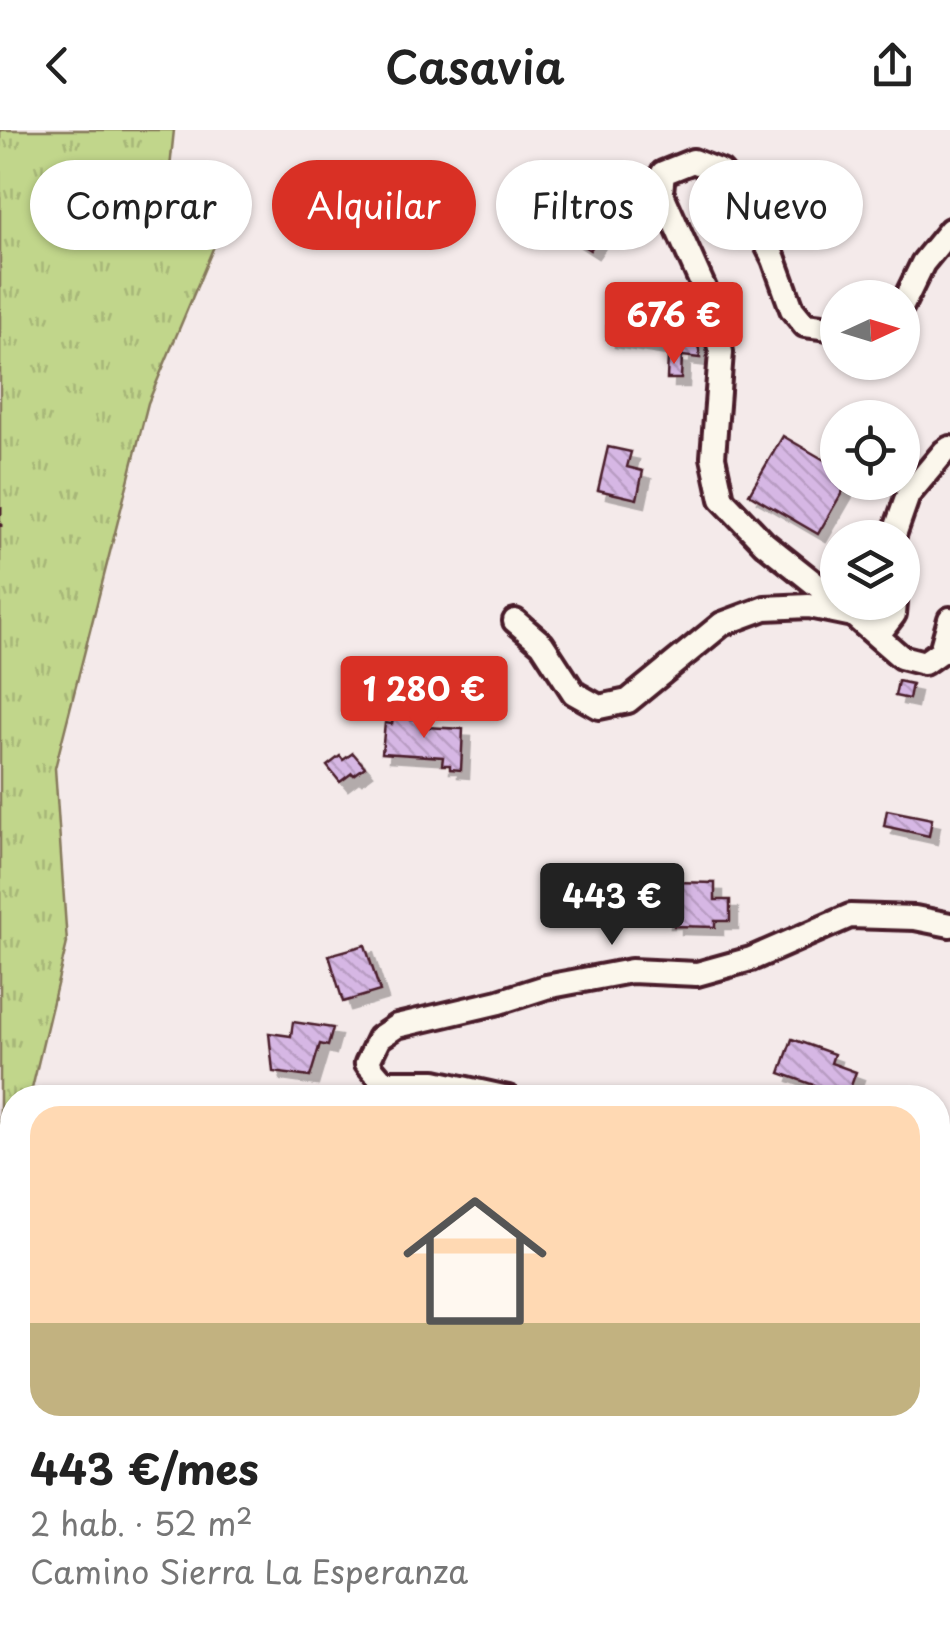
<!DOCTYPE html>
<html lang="es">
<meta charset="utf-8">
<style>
:root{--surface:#fff;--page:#f2f2f2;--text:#222;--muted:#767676;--line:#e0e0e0;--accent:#d93025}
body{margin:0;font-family:"Playpen Sans",sans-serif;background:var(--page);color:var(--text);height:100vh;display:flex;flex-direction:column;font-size:38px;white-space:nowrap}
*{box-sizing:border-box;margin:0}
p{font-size:32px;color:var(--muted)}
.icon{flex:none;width:55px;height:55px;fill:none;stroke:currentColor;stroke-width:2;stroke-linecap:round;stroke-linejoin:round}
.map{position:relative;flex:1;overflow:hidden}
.panel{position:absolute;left:0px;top:955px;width:950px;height:552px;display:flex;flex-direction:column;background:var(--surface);border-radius:40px 40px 0 0;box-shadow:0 2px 8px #0004}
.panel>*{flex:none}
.top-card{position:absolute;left:30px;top:30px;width:890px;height:90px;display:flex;gap:20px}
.needle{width:65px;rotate:86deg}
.buttons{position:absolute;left:820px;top:150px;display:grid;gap:20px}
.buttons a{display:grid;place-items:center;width:100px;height:100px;border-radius:50%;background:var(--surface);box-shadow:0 2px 8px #0004;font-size:50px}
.price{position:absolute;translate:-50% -85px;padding:0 22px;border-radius:10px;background:var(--accent);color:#fff;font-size:32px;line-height:65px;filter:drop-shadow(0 2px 5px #0008)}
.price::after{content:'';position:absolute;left:50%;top:60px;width:30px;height:22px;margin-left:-15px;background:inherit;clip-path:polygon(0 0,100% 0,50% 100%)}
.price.active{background:#222;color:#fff}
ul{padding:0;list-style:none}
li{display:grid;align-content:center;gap:20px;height:530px;padding:0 30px}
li+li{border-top:2px solid var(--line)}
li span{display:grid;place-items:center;height:310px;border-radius:30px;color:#555}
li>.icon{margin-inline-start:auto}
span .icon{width:180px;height:180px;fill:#fffc;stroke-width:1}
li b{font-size:42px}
.chip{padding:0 35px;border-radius:45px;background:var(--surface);box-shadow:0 2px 8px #0004;font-size:35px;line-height:90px}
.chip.active{background:var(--accent);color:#fff}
header{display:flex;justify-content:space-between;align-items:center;height:130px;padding:0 30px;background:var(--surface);font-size:45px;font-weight:600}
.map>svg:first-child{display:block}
.grass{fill:url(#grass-tufts);stroke:#867a5b;stroke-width:2.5}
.building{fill:url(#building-back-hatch);stroke:#4a1f2b;stroke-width:2.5;filter:url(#shadow)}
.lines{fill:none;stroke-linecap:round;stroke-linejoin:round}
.minor-casing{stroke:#4a1f2b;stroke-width:30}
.path{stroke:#4a1f2b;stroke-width:5;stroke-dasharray:8 8;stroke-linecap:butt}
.minor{stroke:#fbf7ec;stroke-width:22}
</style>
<header><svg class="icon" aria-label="back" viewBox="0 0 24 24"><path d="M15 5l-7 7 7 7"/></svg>Casavia<svg class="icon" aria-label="share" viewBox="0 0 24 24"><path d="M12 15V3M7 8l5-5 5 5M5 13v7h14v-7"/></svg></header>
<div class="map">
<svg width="950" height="1506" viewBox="0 0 950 1506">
<defs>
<pattern id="grass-tufts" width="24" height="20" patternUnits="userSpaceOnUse" patternTransform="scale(2.5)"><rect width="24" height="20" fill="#c1d68b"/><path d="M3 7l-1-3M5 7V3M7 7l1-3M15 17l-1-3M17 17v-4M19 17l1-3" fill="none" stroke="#a7b778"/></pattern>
<pattern id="building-back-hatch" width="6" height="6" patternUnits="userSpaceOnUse" patternTransform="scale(2.5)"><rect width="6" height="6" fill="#d6b7e4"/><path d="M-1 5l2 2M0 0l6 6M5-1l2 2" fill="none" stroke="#b99dc4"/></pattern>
<filter id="shadow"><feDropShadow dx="8" dy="8" stdDeviation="0" flood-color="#0004"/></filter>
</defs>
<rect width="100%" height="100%" fill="#f4eaea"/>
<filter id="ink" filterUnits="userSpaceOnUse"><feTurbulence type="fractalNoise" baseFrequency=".01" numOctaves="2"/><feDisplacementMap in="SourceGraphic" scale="20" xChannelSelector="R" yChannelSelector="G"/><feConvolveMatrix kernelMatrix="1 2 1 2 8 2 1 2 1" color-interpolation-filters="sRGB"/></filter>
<g filter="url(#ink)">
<path class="grass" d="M0 0H174L170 38 217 109 148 273 55 638 67 813 30 967 12 968V1043L0 1079Z"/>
<path class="building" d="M580 98 597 110 590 120 573 109Z
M622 168 667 174 670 197 669 200H666L665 218 607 209V196H620Z
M683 198 696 199 700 228 682 226Z
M668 225 682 226 681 249H667Z
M783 306 838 338V352H848L818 404 749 364Z
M608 317 631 322 627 337 643 341 637 369 598 360Z
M898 551 912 554 909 569 895 566Z
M393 587 427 590 426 597 463 599 461 640 450 639V635H442L443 627 382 623 385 593 392 594Z
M353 623 365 637 354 645 352 643 340 652 327 636 340 626 343 630Z
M887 680 932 689 929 706 884 696Z
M674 752 715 753V770H730V791H715V797L674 796V790H663L664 774H674Z
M365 815 380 861 343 872 329 825Z
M293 892 333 898 328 916 320 914 310 947 273 942 269 903 291 906Z
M792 909 834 924 831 933 856 942 847 967 780 943Z
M160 1495H195L187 1506H152Z"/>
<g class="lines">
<g class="minor-casing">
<path id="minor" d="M902 176 923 133 950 100
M838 199 805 195 792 179 774 129 744 70 721 42 693 31 663 43 661 62 707 165 721 222 713 327 722 369 764 413 838 472
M893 408 908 365 944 322 950 318
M845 478 901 527 924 533 941 521 950 489
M515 491 542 514 574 563 599 577 628 571 722 494 765 478 809 476 853 485
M877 506 894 484 895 472
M383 952 367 933 379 908 397 896 499 872 546 857 631 841 697 844 751 829 850 786 915 788 950 795
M383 952H435L508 968
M705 1495 706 1499 705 1506
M234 1506 240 1495
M360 1506 368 1495"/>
</g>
<path class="path" d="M0 377V397"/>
<use href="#minor" class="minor"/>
</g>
</g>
</svg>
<div class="buttons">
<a><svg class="needle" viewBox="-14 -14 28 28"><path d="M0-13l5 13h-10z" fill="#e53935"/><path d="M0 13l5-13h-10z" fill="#767676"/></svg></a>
<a><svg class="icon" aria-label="locate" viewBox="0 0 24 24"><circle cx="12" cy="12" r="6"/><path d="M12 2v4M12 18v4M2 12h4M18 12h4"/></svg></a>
<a><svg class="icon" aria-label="layers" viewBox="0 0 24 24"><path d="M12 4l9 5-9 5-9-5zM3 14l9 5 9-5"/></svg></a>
</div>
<b class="price" style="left:674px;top:237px">676 €</b>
<b class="price" style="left:424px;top:611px">1 280 €</b>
<b class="price active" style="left:612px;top:818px">443 €</b>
<div class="top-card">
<a class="chip">Comprar</a>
<a class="chip active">Alquilar</a>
<a class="chip">Filtros</a>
<a class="chip">Nuevo</a>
</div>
<section class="panel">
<ul>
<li><span style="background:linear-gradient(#ffd9b3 70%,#c2b280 0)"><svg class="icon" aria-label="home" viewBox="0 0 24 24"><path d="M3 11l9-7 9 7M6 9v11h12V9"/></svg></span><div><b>443 €/mes</b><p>2 hab. · 52 m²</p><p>Camino Sierra La Esperanza</p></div></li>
</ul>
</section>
</div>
